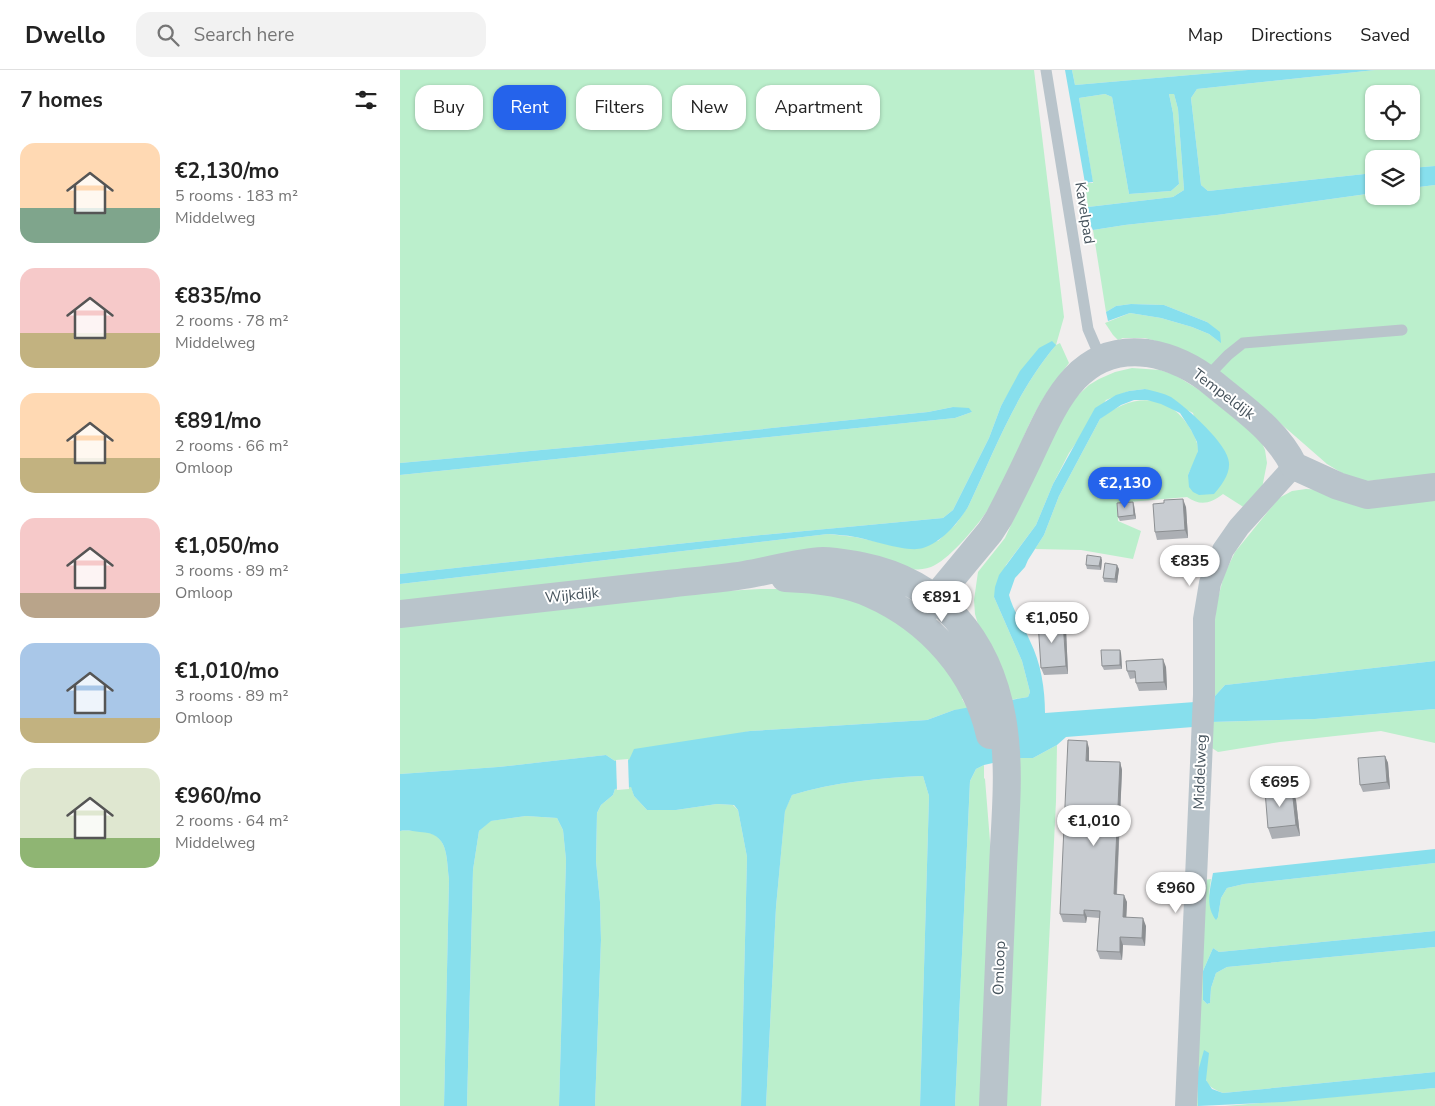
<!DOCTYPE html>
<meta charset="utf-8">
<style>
:root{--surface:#fff;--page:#f2f2f2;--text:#222;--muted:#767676;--line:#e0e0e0;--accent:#2563eb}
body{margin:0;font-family:"Nunito Sans",sans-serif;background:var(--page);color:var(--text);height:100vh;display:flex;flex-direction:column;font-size:19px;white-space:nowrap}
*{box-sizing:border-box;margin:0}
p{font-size:16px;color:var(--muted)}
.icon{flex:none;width:28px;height:28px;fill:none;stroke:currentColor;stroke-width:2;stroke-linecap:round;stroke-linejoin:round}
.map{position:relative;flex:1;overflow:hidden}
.sheet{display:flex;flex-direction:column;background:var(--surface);width:400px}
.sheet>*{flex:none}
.top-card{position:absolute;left:15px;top:15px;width:475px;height:45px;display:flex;gap:10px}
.tools{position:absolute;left:965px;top:15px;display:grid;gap:10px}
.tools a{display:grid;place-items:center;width:55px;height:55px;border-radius:10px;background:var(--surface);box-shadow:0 1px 4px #0004;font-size:25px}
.price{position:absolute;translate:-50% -42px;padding:0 11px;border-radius:18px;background:#fff;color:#222;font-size:16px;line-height:32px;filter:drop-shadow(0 1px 2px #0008)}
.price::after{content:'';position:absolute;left:50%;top:30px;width:15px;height:11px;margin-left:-8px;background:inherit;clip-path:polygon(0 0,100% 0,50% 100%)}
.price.active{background:var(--accent);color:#fff}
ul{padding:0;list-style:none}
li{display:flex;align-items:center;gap:15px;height:125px;padding:0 20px}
li span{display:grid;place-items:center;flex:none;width:140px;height:100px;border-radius:15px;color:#555}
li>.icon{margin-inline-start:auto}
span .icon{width:60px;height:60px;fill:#fffc;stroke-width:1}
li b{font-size:21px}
h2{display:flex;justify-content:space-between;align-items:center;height:60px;padding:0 20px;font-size:21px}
.chip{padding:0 18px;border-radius:15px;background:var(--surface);box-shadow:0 1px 4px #0004;font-size:18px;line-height:45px}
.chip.active{background:var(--accent);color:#fff}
header{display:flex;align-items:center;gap:30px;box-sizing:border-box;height:70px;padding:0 25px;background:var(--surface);border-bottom:1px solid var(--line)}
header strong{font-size:24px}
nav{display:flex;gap:28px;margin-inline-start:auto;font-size:18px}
.search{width:350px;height:45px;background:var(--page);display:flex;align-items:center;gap:12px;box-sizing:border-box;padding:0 18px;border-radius:15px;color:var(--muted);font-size:19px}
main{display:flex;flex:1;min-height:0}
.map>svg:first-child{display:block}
.green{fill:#bbefcc;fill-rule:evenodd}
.water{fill:#87dfed}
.pier{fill:#f1eeee}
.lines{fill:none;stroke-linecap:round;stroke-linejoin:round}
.service{stroke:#b9c4cb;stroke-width:11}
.minor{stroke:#b9c4cb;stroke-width:22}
.tertiary{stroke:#b9c4cb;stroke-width:28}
.wall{fill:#acafb4}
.shaded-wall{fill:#8c8f92}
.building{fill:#c8ccd1;stroke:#8c8f92}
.labels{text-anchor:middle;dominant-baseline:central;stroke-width:4;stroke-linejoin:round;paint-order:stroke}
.street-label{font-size:15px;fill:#46535c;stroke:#fff}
</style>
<header>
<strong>Dwello</strong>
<div class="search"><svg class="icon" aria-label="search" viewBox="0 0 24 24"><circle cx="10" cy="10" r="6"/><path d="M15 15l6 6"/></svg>Search here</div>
<nav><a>Map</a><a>Directions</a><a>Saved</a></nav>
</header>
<main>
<section class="sheet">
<h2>7 homes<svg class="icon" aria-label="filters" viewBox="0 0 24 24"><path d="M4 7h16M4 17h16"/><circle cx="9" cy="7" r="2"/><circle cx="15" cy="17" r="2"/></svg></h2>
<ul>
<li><span style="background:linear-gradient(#ffd9b3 65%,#7fa58c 0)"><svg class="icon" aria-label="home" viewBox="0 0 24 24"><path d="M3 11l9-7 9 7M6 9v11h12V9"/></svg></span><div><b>€2,130/mo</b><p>5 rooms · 183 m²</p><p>Middelweg</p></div></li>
<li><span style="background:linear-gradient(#f6c9c9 65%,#c2b280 0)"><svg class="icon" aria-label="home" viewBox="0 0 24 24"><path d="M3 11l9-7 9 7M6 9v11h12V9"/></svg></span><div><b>€835/mo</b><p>2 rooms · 78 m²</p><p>Middelweg</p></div></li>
<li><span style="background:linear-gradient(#ffd9b3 65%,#c2b280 0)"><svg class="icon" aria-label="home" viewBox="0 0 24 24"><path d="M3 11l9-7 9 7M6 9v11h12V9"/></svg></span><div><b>€891/mo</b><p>2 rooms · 66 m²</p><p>Omloop</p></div></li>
<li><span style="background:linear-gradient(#f6c9c9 75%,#b9a48a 0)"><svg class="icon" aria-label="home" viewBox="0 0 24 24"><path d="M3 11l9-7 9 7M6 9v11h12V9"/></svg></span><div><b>€1,050/mo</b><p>3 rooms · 89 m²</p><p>Omloop</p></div></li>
<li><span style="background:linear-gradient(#a9c7e8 75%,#c2b280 0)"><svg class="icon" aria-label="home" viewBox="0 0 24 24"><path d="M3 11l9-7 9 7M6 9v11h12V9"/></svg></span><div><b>€1,010/mo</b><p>3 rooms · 89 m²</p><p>Omloop</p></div></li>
<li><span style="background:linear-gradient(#dfe7d0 70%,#8fb573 0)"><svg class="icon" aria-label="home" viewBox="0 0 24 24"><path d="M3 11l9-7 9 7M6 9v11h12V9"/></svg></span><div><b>€960/mo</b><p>2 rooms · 64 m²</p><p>Middelweg</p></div></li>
</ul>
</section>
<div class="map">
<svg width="1035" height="1036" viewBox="0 0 1035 1036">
<rect width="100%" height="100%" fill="#f1eeee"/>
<path class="green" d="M0 0H634L664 247 656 275 660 273 669 293C657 309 645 324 636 341 622 366 614 395 600 421 589 442 552 489 531 497 522 500 513 500 504 499L0 532V514L428 464 455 467 487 474 538 471 556 454 568 437C594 382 616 322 656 275L608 324 601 336 589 368 553 440 543 448 361 465 0 504V405L555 348 572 342 553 337 528 342 295 366 0 393Z
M672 0H848L675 15Z
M975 0H1035V96L1011 98V89H974V103L808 121 801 115 791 28 797 19ZM974 24H1011V61H974Z
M705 24 712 27 729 124 771 121 779 114 773 43 769 24H774L778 39 784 120 773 127 688 137 685 113H693L679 28Z
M1035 115V405L966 411 947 406 927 394 834 313 763 273 745 268H723L718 270 713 265 705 253 730 243 761 248 792 257 809 264 820 272 807 252 764 235 731 234 716 236 706 242 693 160 725 155 817 145 974 123V126H1011V118Z
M732 298 760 300 775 305 801 321 860 369 865 380 867 393 862 418 845 438 823 424C810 434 800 436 787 427L718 433V451L741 461 733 489 681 480 635 479 644 465 659 426 700 349C729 325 765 321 788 355 792 362 798 371 798 380 798 388 791 398 788 405L814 424 793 343 745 319 729 321 706 330 669 383 653 414 636 455 606 495 594 527 622 591 630 622 628 627 609 630 580 561 575 544 574 530 578 502 605 468 629 416 662 349 674 329 689 315 699 309 715 302Z
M906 419 1035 427V591L825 615 815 626 811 607 816 536 824 505 835 482 879 428 892 421Z
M361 519C385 519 410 518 434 524 471 532 519 563 542 593 550 604 557 617 564 628L562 629 568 639 554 640 527 650 350 661 229 690 215 691 206 685 98 697 0 704V555L287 523Z
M1035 639V673L981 661 880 672 818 682 809 676 812 652 915 649Z
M657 675 656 731 641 1036H605L615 688H633Z
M584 695V708L585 709 592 796 582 1036H555L570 711 576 699Z
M523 706 529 726 520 1036H366L376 837 385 740 392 725C435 712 478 708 523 706Z
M231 716 234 726 247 740H276L317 734 333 735 338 740 347 787 341 1036H195L201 870 200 832 196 791 197 743 201 735 213 725 215 719Z
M126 746 157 748 163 760 166 790 159 1036H67L73 800 79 761 90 751Z
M0 761C6 760 13 761 20 761 49 763 46 786 49 809L44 1036H0Z
M1035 793V861L819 882 813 878 803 901V930L807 934 810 933 811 918 816 903 827 897 1035 877V1002L823 1023C801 1015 805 1007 807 987L797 1005 798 1036H790L804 810 811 809 809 823 818 847 821 828 827 818 844 814Z
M1035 1018V1036H825Z"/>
<path class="water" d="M665 0H672L675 15 848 0H975L797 19 791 28 801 115 808 121 974 103V123L817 145 725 155 693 160 688 150V137L773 127 784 120 778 39 774 24H769L773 43 779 114 771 121 729 124 712 27 705 24 679 28 693 112 685 113Z
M1035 96V115L1011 118V98Z
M731 234 764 235 807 252 820 262 821 273 809 264 792 257 761 248 730 243 708 251 706 242 716 236Z
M652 271 656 275C616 322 594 382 568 437 558 453 542 472 523 478 507 483 473 470 455 467 446 465 437 465 428 464L0 514V504L361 465 543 448 553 440 589 368 601 336 620 301 639 278Z
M745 319C753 321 763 323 771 327 786 337 829 375 829 393 830 404 821 416 814 424L799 425 793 422 789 417 788 405 798 381 797 372 791 360 780 343 761 334 747 330H734L721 335 700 349 659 426 644 465 628 490 625 497 615 508 609 525C613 541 624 556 630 571 641 593 645 619 645 643L795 632 793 657 666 667 657 675 633 688H615L584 695 576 699 570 711 555 1036H520L529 726 523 706C478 708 435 712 392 725L385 741 376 837 366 1036H341L347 787 338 740 334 735 317 734 276 740H247L234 726 231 717 215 719 213 725 201 735 197 743 196 791 200 832 201 870 195 1036H159L166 790 163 760 157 748 126 746 91 751 79 761 73 800 67 1036H44L49 809C46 786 49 763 20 762 13 761 6 760 0 761V704L98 697 206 685 215 691 229 690 234 679 350 661 527 650 554 640 628 627 630 622 622 591 594 527 595 517 599 505 636 455 653 414 695 338 716 325 729 321Z
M553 337 569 338 572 342 555 348 0 405V393L295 366 528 342Z
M1035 591V639L915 649 811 652 815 626 825 615Z
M1035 779V793L844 814 827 818 821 828 818 847 816 850C805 836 810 819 813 803Z
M1035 861V877L827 897 816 903 811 918 810 933 807 934 803 930V901L813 878 819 882Z
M804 980 809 983 806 1010 812 1019 823 1023 1035 1002V1018L883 1032 798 1036 797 1005Z"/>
<path class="pier" d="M228 689 229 719 217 720 216 690Z"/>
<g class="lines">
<path class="service" d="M646 0 688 259 701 289
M806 308 828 285 843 273 1002 260"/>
<path class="minor" d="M786 1036 804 625V549L810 513 823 480 839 457 894 396"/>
<path class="tertiary" d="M385 508C414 509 445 512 471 524 530 550 576 602 590 665
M0 544C89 534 179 524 268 514 293 511 319 509 344 505 370 501 397 492 423 491 436 491 449 494 461 496 541 512 588 569 602 648 611 699 605 747 603 798 599 878 596 957 593 1036
M517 550 590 462 599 448C611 425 623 401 634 377 657 327 682 275 747 283 772 287 796 299 815 315 844 339 877 361 894 396L938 416 967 425 1035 417"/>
</g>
<path class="wall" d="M734 435 736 449 720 451 718 447Z
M786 437 788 468 757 470 755 462Z
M702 490 701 500 687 499 686 495Z
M719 499 717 513 704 512 703 508Z
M663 551 666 559 668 604 644 605 641 598Z
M721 583 722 599 704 600 702 596Z
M766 597 767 620 739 621 736 613V608L730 609 727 601Z
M689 678V691L720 692 722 700 717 824 727 832 726 847 746 856 745 876 723 875 722 890 700 889 697 881 699 848 687 847 686 853 663 852 660 844Z
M985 686 988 693 990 719 963 722 960 715Z
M892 719 896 730 900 766 872 769 868 758Z"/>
<path class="shaded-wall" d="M783 429 786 437 788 468 785 460Z
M733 432 734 435 736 449 734 445Z
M701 487 702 490 701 500 699 496Z
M717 495 719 499 717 513 715 509Z
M663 551 666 559 668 604 666 596Z
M720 580 721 583 722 599 720 595Z
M763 589 766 597 767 620 764 612Z
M687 671 689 678V698L686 691Z
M985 686 988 693 990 719 987 712Z
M720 692 722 700 716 832 714 824Z
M892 719 896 730 900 766 896 755Z
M724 825 727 832 726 855 723 847Z
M684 840 687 847 686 853 684 845Z
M743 848 746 856 745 876 742 868Z
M720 867 723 875 722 890 720 882Z"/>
<path class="building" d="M783 429 785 460 755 462 753 434 764 433V430Z
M733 432 734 445 718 447 717 433Z
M687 485 701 487 699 496 686 495Z
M705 493 717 495 715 509 703 508Z
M663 551 666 596 641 598 638 552Z
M701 580H720V595L702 596Z
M763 589 764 612 736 613 735 601H727L726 591Z
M668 670 687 671 686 691 720 692 714 824 724 825 723 847 743 848 742 868 720 867V882L697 881 700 841 684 840V845L660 844Z
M985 686 987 712 960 715 958 688Z
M892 719 896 755 868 758 865 721Z"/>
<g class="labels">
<g class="street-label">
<text transform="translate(685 143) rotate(81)">Kavelpad</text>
<text transform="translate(824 324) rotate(37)">Tempeldijk</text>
<text transform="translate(172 525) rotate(-6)">Wijkdijk</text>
<text transform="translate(800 702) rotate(-88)">Middelweg</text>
<text transform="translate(599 898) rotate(-88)">Omloop</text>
</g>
</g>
</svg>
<div class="tools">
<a><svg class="icon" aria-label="locate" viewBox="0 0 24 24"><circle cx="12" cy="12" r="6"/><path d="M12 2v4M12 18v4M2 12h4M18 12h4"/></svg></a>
<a><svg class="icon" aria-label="layers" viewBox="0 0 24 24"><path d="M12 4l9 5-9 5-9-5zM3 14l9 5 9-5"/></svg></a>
</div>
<b class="price active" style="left:725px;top:439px">€2,130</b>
<b class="price" style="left:790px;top:517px">€835</b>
<b class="price" style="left:542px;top:553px">€891</b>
<b class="price" style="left:652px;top:574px">€1,050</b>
<b class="price" style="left:880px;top:738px">€695</b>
<b class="price" style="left:694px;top:777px">€1,010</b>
<b class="price" style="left:776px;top:844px">€960</b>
<div class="top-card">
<a class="chip">Buy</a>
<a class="chip active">Rent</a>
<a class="chip">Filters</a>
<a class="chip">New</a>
<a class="chip">Apartment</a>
</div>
</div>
</main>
